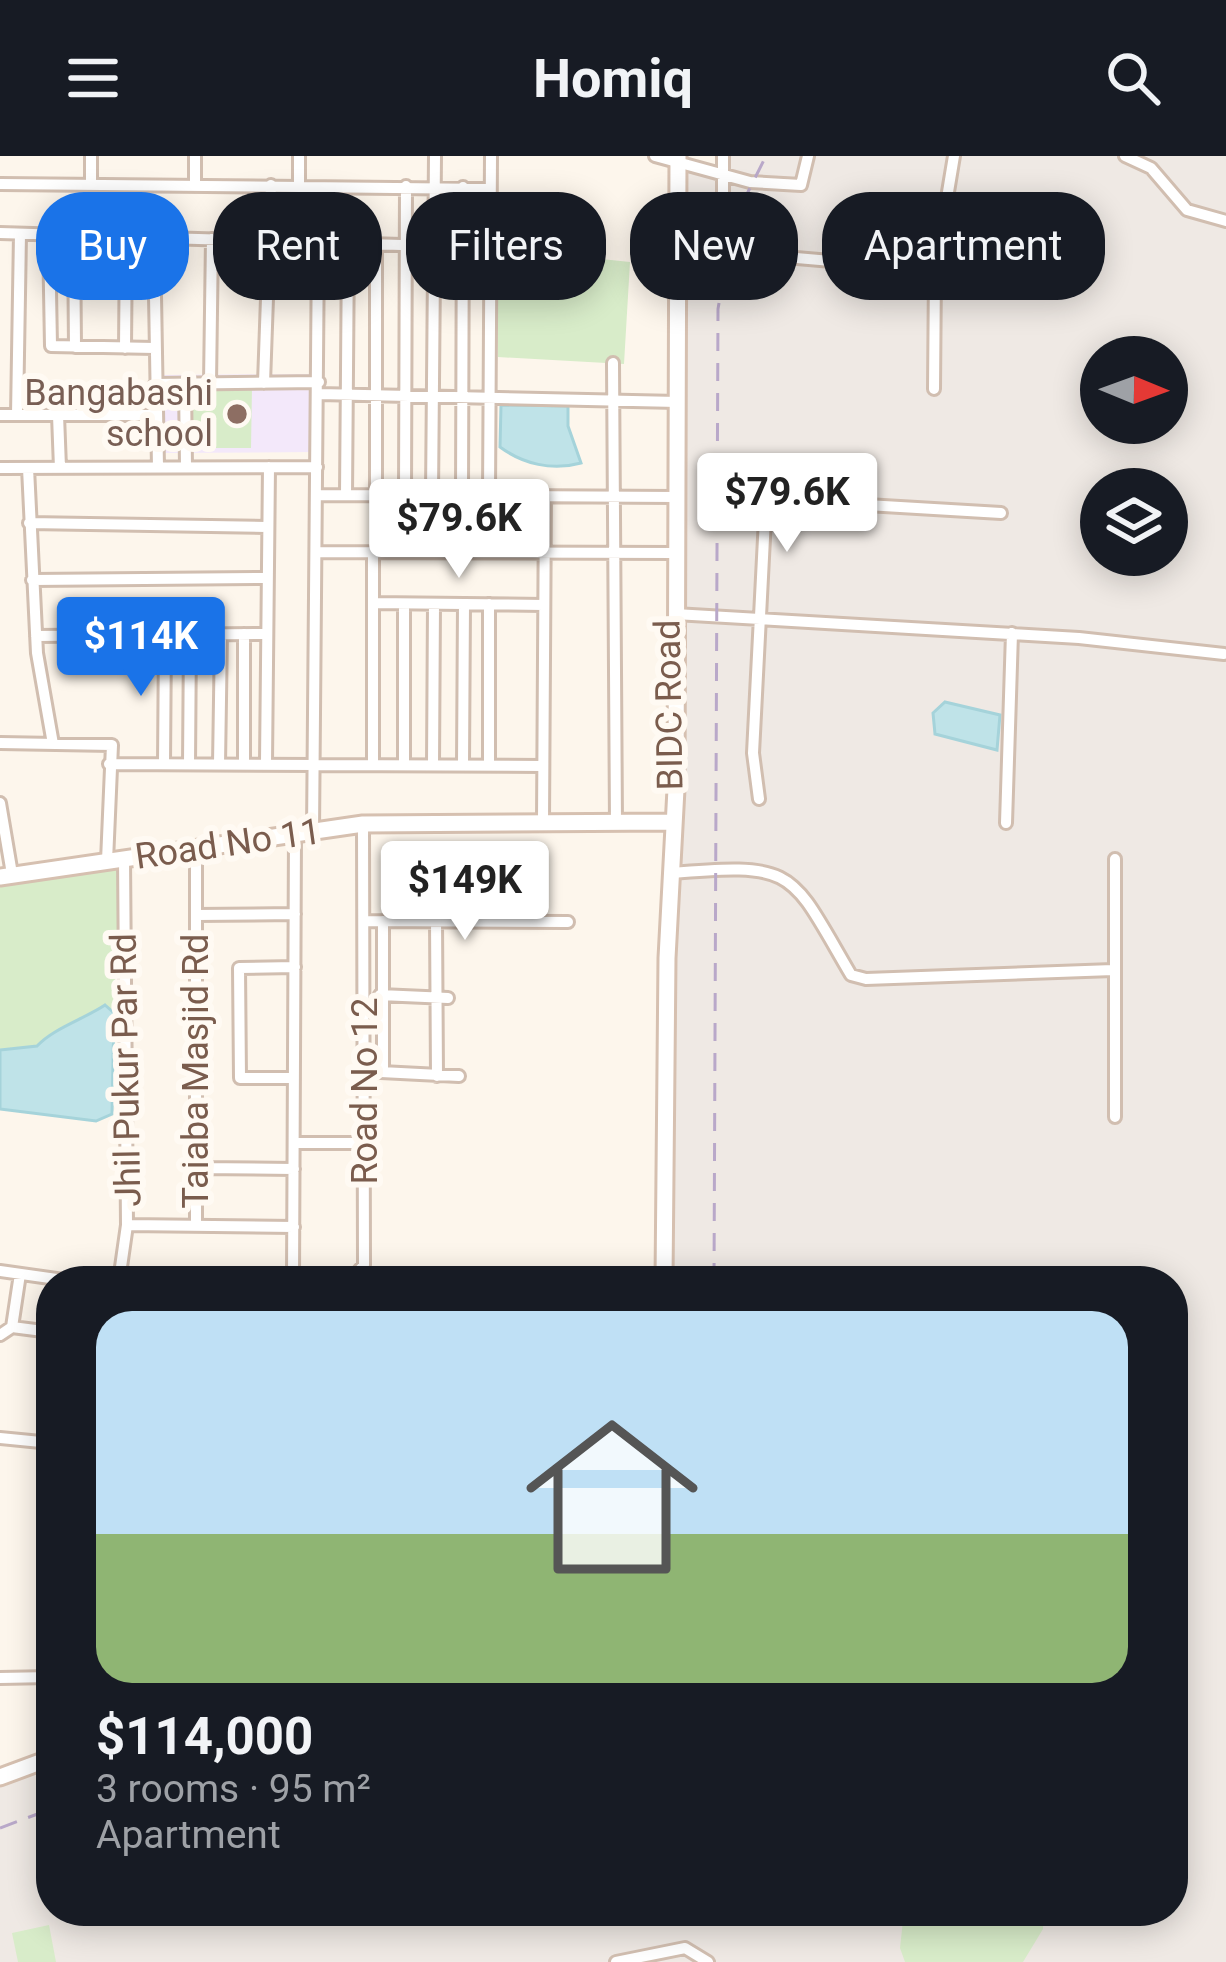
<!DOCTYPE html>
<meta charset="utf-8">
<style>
:root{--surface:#171b24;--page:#20242c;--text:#f1f3f6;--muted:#9ea1a6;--accent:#1a73e8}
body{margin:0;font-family:Roboto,sans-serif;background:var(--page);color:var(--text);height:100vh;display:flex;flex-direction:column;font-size:45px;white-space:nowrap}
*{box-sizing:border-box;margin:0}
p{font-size:39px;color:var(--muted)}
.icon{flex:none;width:66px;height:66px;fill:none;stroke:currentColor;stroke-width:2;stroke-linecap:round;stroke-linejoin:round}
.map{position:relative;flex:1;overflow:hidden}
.drawer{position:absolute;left:36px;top:1110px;width:1152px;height:660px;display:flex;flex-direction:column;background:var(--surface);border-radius:48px;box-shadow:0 6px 30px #0003}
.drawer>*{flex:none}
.top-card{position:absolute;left:36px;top:36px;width:1155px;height:108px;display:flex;gap:24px}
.needle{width:78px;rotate:91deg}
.buttons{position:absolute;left:1080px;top:180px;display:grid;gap:24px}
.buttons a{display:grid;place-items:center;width:108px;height:108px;border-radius:50%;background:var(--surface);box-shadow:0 6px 30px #0003;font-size:60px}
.price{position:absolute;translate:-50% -102px;padding:0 27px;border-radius:12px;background:#fff;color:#222;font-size:39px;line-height:78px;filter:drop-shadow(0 3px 6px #0008)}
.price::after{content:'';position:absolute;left:50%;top:72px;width:36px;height:27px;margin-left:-18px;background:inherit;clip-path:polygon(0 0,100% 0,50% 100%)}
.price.on{background:var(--accent);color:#fff}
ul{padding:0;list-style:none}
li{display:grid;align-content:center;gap:24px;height:636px;padding:0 60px}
li span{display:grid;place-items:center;height:372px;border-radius:36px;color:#555}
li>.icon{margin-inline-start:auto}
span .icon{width:216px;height:216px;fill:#fffc;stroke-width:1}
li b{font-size:51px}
.pill{padding:0 42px;border-radius:48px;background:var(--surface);box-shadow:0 6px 30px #0003;font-size:42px;line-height:108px}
.pill.on{background:var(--accent);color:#fff}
header{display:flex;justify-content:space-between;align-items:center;height:156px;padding:0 60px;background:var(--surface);font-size:54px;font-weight:700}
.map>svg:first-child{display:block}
.industrial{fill:#efe9e4;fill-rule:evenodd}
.education{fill:#f3e8fa}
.green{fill:#d8ecc9}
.water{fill:#bfe3e8;stroke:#a5d3da;stroke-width:3}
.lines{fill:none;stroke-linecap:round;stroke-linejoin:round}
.street-casing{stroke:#d1beb0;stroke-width:16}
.secondary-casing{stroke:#d6c0b0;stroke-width:21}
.street{stroke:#fff;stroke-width:10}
.secondary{stroke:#fff;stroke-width:15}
.rail{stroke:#b9a8c9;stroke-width:3;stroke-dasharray:18 12;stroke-linecap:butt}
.education-dot{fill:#8d6e63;stroke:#fffaf3;stroke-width:4.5}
.labels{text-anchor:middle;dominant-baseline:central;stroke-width:12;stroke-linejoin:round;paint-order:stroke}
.education-label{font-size:36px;fill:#785e54;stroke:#fffaf3;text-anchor:end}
.street-label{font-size:36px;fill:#7a5c4d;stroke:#fffaf3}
</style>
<header><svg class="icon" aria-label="menu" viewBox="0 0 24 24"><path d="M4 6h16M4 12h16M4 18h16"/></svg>Homiq<svg class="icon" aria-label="search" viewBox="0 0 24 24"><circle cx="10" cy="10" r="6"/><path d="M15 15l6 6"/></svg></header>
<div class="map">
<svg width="1226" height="1806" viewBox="0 0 1226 1806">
<rect width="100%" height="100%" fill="#fdf6ec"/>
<path class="industrial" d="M723 0H1226V1806H0V1621L51 1602V1755H1173V1125H670L678 6 722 16ZM1101 201H1167V267H1101ZM1101 333H1167V399H1101Z"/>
<path class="education" d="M314 218 317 296 160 297 158 219Z"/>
<path class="green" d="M496 92 630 106 624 208 498 201Z
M189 230 252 231 251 292H188Z
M120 703 114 857 105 850C85 863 51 875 37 890L0 894V722Z
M904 1755H1044L1043 1773 1023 1806H905L900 1792Z
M49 1769 56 1806H18L12 1777Z"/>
<path class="water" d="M501 249 568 250V270L581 307C552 315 523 308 500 291Z
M945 546 1000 559 997 594 935 578 933 557Z
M105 849 114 857 112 958 96 965 0 953V894L37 890C54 872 84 863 105 849Z"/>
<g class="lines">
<g class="street-casing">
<path id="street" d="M655 0 750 26 801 29 808 0
M723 0V66L738 97 935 114
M1125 0 1151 12 1187 54 1226 65
M91 27V0
M0 28 489 33
M195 28V0
M299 29V0
M0 77 434 90
M49 79 51 190 155 192
M74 79 75 191
M154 82 158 311
M376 89V339
M125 192 126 81
M613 207 616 667
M210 227 212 83
M264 227 271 29
M155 228 319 226
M185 228 186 311
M934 233 935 114 954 0
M319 238 678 246
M0 259H156
M17 259 20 78
M58 259 60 312
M0 312 317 311
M28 312 37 497 53 588
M318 339 676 341
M346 339 348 88
M405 339 406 30
M432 339 435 0
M462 339 463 31
M489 339 491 0
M29 367 266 371
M318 396 676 397
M32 424 266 422
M373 447 544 449
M675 458 1079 482 1224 498
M36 480 266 478
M0 587 112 589 107 705
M244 607V478
M266 607 269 311
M373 607V400
M109 608 543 610
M164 608 165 479
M189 608 190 479
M219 608 221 479
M404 608V448
M433 608 434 448
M463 609 464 448
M489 609V448
M759 643 753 597 766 343 1001 357
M0 647 12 718
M543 666 545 339
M1006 667 1012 477
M313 676 318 87
M196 691V1070
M671 717C798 706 790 715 851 819L866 823 1113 814
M196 759 295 758
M436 764 437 920
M364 765 568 766
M380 839 448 842
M381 916 459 920
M383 916V765
M294 922H240L239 812 295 811
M1115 961V703
M294 987H367
M196 1012 294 1013
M127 1069 294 1071
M0 1115 71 1125
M119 1125 127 1069 124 702
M293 1125 295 678
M350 1125 364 1109 363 668
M12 1171 51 1176
M0 1179 12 1171 20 1118
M0 1282 51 1287
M0 1522 51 1521
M616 1806 685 1792 708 1806"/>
</g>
<g class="secondary-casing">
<path id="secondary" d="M0 721 363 668 672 666
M664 1125 667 802 676 633 678 0
M0 1621 51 1602"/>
</g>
<use href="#street" class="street"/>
<use href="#secondary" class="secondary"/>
<path class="rail" d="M714 1125 718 153 733 66 766 0
M0 1672 51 1653"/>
</g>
<circle class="education-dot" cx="237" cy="258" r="12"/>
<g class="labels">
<g class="education-label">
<text x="213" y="237">Bangabashi<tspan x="213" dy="41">school</tspan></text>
</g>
<g class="street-label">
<text transform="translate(669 549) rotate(-91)">BIDC Road</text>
<text transform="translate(228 688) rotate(-8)">Road No 11</text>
<text transform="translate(126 914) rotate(-91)">Jhil Pukur Par Rd</text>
<text transform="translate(196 915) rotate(-90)">Taiaba Masjid Rd</text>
<text transform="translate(365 935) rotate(-90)">Road No 12</text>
</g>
</g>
</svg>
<div class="buttons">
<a><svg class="needle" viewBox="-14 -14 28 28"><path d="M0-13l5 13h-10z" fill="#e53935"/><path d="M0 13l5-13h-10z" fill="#9ea1a6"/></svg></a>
<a><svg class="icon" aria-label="layers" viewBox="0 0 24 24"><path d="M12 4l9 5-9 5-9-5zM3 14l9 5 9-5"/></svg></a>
</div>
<b class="price" style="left:787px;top:399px">$79.6K</b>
<b class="price" style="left:459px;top:425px">$79.6K</b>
<b class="price on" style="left:141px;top:543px">$114K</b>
<b class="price" style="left:465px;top:787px">$149K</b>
<div class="top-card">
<a class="pill on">Buy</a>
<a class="pill">Rent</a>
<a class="pill">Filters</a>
<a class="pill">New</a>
<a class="pill">Apartment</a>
</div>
<section class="drawer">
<ul>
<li><span style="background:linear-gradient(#bfe0f5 60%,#8fb573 0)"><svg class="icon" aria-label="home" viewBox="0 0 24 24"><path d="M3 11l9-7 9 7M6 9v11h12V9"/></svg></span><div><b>$114,000</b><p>3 rooms · 95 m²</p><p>Apartment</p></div></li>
</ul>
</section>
</div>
